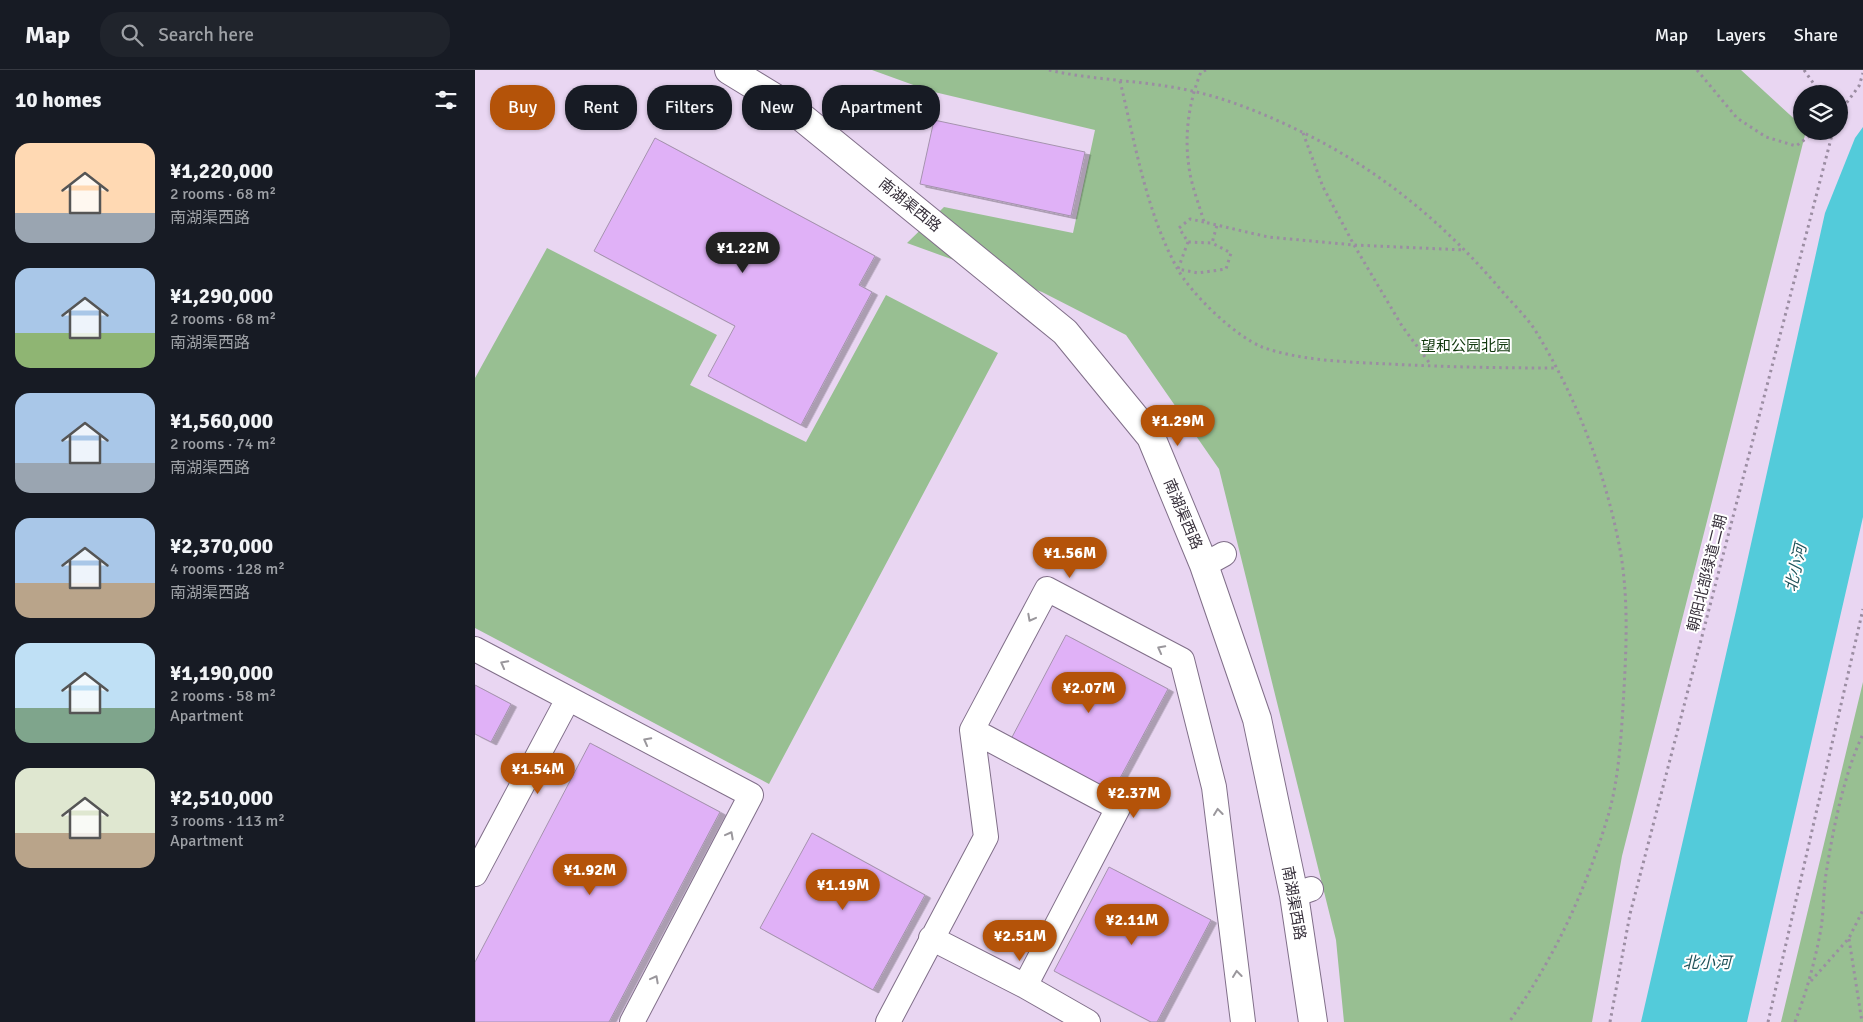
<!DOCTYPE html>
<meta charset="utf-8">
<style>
:root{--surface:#171b24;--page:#20242c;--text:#f1f3f6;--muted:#9ea1a6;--line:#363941;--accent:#b45309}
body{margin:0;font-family:Signika,"Noto Sans SC",sans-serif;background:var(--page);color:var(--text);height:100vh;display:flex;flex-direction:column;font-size:19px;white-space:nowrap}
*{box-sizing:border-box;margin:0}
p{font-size:16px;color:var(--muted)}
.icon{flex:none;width:28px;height:28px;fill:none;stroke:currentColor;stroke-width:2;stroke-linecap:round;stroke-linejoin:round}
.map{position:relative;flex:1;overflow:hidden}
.details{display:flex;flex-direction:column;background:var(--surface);width:475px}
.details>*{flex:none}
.hud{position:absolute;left:15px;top:15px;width:475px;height:45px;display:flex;gap:10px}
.controls{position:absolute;left:1318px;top:15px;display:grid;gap:10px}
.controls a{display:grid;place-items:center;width:55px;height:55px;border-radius:50%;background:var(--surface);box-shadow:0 1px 4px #0004;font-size:25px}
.price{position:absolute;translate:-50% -42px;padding:0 11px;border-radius:18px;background:var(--accent);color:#fff;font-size:16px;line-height:32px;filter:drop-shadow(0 1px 2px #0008)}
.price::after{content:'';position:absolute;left:50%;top:30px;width:15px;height:11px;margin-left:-8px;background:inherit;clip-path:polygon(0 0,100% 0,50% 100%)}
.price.active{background:#222;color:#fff}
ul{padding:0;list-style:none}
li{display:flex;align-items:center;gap:15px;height:125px;padding:0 15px}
li span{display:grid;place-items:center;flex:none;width:140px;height:100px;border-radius:15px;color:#555}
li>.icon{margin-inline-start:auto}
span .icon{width:60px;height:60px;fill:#fffc;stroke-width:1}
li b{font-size:21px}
h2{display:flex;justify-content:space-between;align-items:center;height:60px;padding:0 15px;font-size:21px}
.pill{padding:0 18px;border-radius:20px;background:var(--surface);box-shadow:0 1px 4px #0004;font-size:18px;line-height:45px}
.pill.active{background:var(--accent);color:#fff}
header{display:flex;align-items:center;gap:30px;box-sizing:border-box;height:70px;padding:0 25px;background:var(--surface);border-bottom:1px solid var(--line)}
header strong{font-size:24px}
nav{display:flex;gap:28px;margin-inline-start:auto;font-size:18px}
.search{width:350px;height:45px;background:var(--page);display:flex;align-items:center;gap:12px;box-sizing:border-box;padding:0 18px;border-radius:20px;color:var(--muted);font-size:19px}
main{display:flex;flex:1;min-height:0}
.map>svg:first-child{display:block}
.green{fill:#98bf92}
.water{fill:#53cbda}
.building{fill:#e0b1f7;stroke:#a593ae;filter:url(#shadow)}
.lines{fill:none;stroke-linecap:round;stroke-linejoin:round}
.street-casing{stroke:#806f89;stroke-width:26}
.secondary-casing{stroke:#806f89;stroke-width:30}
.path{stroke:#9b8da2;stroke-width:3;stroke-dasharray:2.5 4;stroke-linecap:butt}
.street{stroke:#fff;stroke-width:24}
.secondary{stroke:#fff;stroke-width:28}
.oneway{stroke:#9a979c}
.labels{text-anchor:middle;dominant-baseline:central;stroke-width:4;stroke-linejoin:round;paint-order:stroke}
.street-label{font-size:15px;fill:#362f3a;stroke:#fff}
.park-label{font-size:15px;fill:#12390e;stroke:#fff}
.water-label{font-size:16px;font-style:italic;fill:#20535a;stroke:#fff}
</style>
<header>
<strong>Map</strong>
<div class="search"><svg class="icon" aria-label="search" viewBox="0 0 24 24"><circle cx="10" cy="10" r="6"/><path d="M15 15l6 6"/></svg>Search here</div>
<nav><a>Map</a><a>Layers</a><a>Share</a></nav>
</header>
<main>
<section class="details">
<h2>10 homes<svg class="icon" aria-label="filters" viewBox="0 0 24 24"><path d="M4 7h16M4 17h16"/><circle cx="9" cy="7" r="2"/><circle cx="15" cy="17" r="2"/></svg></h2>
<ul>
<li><span style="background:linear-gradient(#ffd9b3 70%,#9aa5b1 0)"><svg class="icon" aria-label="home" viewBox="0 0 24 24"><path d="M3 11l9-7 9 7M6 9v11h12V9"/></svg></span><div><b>¥1,220,000</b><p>2 rooms · 68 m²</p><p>南湖渠西路</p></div></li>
<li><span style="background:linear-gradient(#a9c7e8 65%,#8fb573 0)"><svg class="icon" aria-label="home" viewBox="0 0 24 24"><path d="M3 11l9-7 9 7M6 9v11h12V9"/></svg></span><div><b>¥1,290,000</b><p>2 rooms · 68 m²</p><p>南湖渠西路</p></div></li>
<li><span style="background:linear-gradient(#a9c7e8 70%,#9aa5b1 0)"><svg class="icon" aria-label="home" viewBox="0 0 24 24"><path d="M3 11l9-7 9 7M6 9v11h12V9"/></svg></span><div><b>¥1,560,000</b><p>2 rooms · 74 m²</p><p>南湖渠西路</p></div></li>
<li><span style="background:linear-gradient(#a9c7e8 65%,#b9a48a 0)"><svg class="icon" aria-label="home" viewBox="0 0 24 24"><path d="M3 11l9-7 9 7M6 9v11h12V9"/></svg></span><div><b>¥2,370,000</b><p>4 rooms · 128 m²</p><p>南湖渠西路</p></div></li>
<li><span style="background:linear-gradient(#bfe0f5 65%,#7fa58c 0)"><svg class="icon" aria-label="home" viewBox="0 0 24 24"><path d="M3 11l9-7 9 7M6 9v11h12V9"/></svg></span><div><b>¥1,190,000</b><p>2 rooms · 58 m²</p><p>Apartment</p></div></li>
<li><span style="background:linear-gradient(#dfe7d0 65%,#b9a48a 0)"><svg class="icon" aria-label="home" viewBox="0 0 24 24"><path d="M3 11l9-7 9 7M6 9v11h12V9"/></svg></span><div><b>¥2,510,000</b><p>3 rooms · 113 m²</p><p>Apartment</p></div></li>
</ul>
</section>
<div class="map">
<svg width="1388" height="952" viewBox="0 0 1388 952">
<defs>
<filter id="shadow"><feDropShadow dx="5.5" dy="3" stdDeviation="0" flood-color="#0004"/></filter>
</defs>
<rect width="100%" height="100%" fill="#e9d6f2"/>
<path class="green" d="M397 0H1266L1326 55V61H1331L1147 786 1117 952H869L861 870 744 399 651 265 567 222 432 173 469 137 598 163 620 60 455 21Z
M72 178 242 265 215 315 331 372 411 225 523 283 294 714 0 558V308Z
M1388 612V952H1306Z"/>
<path class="water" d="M1388 57V447L1272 952H1166L1261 541 1350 143 1380 68Z"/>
<path class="building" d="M459 50 610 82 596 146 445 114Z
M180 68 400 186 384 215 397 222 326 355 233 306 260 256 119 181Z
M591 565 693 619 637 723 536 669Z
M0 615 36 634 16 672 0 664Z
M115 673 245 742 134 952H0V892Z
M337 763 450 825 398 920 285 858Z
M634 797 736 850 682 952H676L579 901Z"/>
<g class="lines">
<g class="street-casing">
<path id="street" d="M729 495 749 484
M0 579 276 725 157 952
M497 660 643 738 550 916
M0 804 93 629
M819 825 836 819
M456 868 550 916 613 952
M413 952 511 767 497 660 572 519 707 590 739 717 768 952"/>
</g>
<g class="secondary-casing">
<path id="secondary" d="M254 0 313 36 590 262 676 367 729 495 782 649 819 825 838 952"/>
</g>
<path class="path" d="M574 0C621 11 669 10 717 21 754 29 792 45 827 62 905 100 970 154 1026 220 1037 233 1050 245 1060 260 1102 328 1132 406 1146 485 1154 535 1151 586 1148 636 1146 670 1143 713 1133 746 1111 820 1079 889 1034 952
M731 0 726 2C714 31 709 65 714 97 716 115 724 134 729 152L793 167 879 175 990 180
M1222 0 1262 48 1291 67 1321 76 1341 61
M1329 0 1346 24
M645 11C660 73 671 141 702 198 716 224 760 266 787 277 826 291 873 292 914 294 970 297 1025 298 1081 298
M1364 43 1384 16 1388 3
M828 63 848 117 879 175 927 256 956 295
M729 152 715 149 704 158 713 172 737 173 742 155
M713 172 703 199 723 203 751 199 756 183 737 173
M1374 869 1387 952
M1336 911 1374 868 1388 840
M1135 952 1155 844 1358 61
M1293 952 1388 539
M1320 952C1331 923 1339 895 1345 864 1349 844 1348 824 1351 804 1358 759 1369 704 1388 664"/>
<use href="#street" class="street"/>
<use href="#secondary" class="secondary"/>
</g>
<defs><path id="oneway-chevron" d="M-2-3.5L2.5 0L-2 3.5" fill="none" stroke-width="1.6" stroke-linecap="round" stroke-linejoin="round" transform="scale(1.25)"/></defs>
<g class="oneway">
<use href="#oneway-chevron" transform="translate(556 548) rotate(118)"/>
<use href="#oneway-chevron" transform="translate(686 579) rotate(-152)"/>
<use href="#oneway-chevron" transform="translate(29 594) rotate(-152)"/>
<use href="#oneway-chevron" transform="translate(172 671) rotate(-152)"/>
<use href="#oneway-chevron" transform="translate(743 742) rotate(-97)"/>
<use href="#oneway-chevron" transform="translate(255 765) rotate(-62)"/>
<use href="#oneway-chevron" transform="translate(762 904) rotate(-97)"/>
<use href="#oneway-chevron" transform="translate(180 909) rotate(-62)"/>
</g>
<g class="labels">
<g class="street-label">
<text transform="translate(435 135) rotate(39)">南湖渠西路</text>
<text transform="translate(708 444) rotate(67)">南湖渠西路</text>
<text transform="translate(1232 503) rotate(-76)">朝阳北部绿道二期</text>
<text transform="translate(819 833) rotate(80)">南湖渠西路</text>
</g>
<g class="park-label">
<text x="991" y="276">望和公园北园</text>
</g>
<g class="water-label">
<text transform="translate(1321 498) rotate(-77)">北小河</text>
<text x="1232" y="893">北小河</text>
</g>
</g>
</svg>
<div class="controls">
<a><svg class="icon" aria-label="layers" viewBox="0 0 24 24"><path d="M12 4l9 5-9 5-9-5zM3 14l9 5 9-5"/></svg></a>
</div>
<b class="price active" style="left:268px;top:204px">¥1.22M</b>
<b class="price" style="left:703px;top:377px">¥1.29M</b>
<b class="price" style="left:595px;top:509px">¥1.56M</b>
<b class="price" style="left:614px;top:644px">¥2.07M</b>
<b class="price" style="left:63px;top:725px">¥1.54M</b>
<b class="price" style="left:659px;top:749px">¥2.37M</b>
<b class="price" style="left:115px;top:826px">¥1.92M</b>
<b class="price" style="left:368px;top:841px">¥1.19M</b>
<b class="price" style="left:657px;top:876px">¥2.11M</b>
<b class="price" style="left:545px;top:892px">¥2.51M</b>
<div class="hud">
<a class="pill active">Buy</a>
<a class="pill">Rent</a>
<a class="pill">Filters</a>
<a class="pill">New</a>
<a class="pill">Apartment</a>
</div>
</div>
</main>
